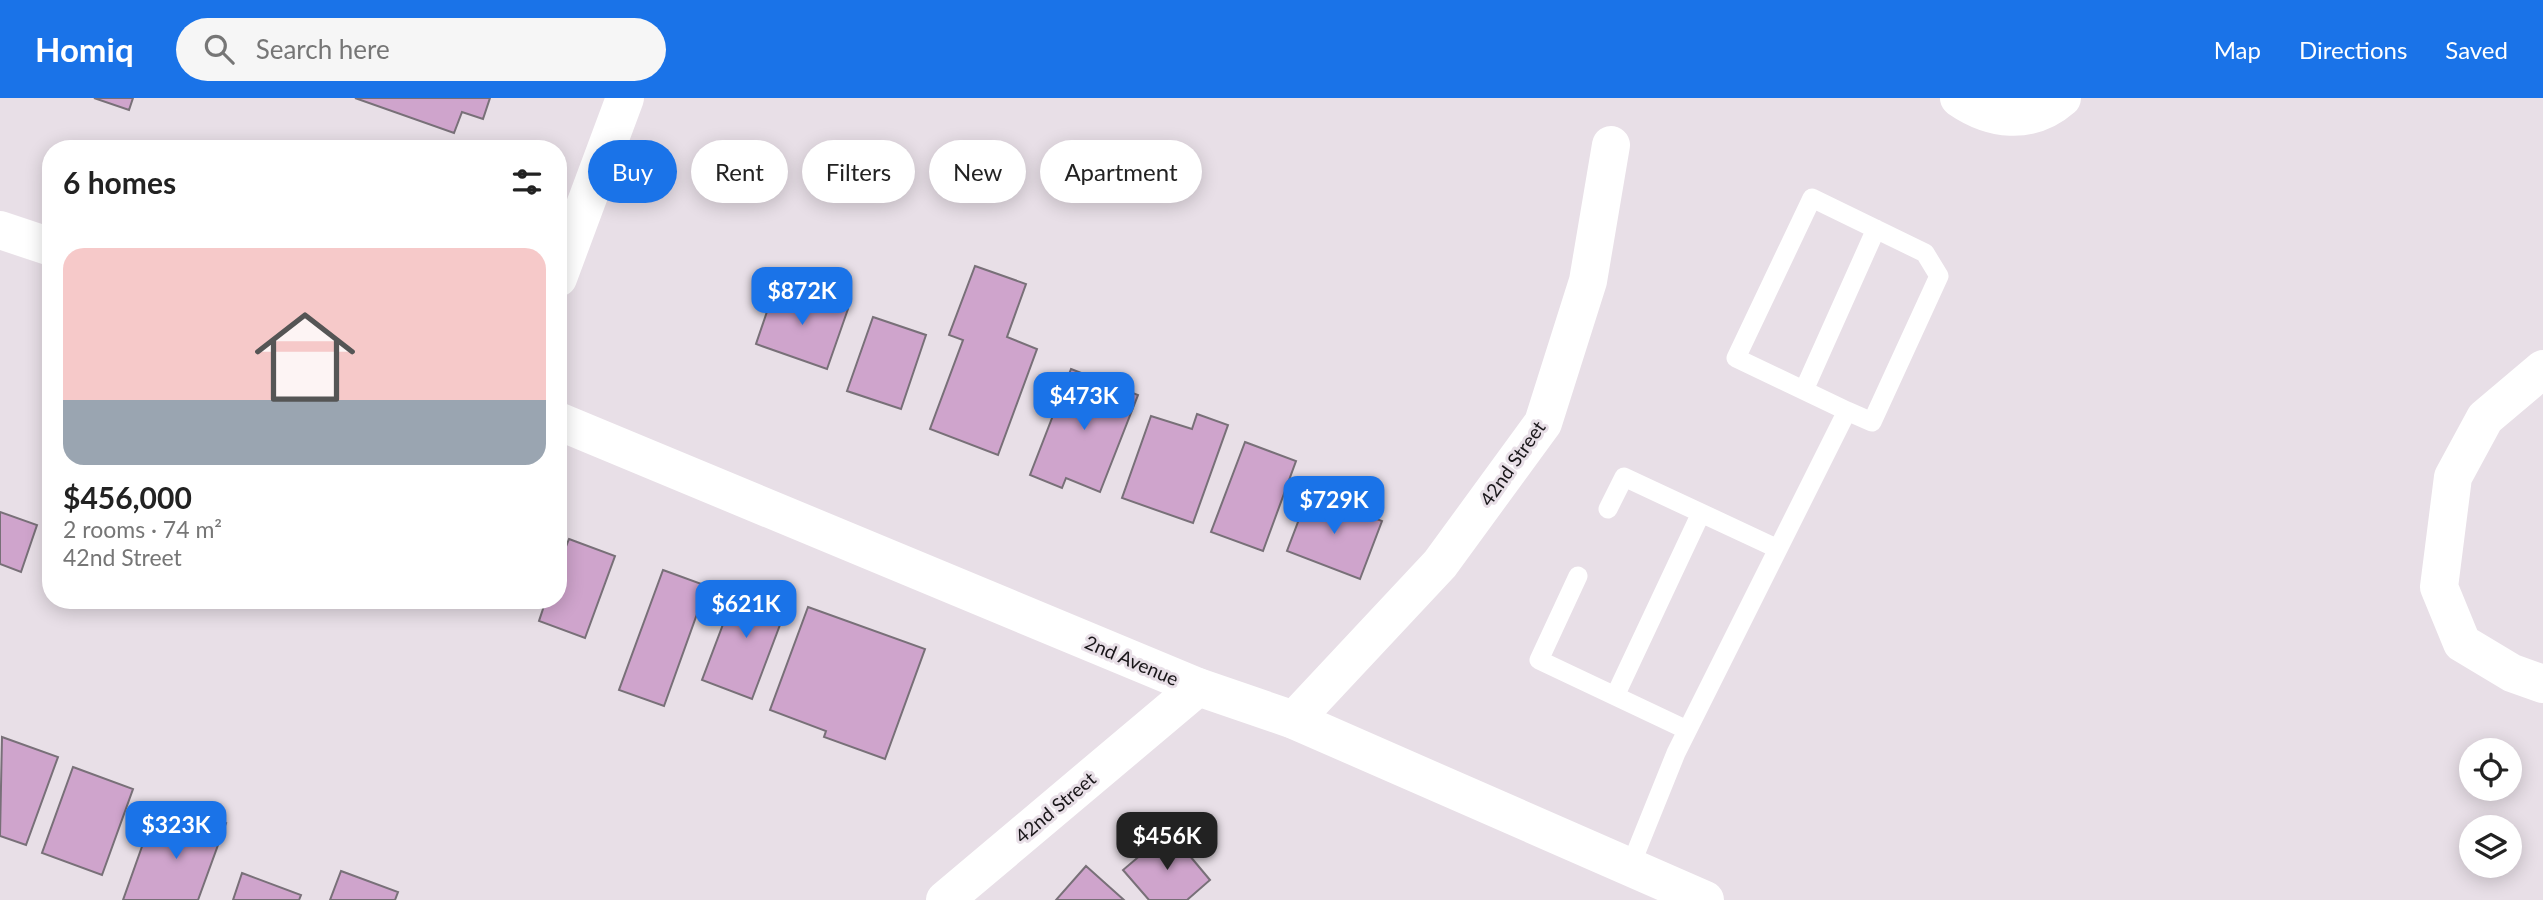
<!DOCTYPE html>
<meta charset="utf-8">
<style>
:root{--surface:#fff;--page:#f6f6f6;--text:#222;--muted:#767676;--line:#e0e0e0;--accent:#1a73e8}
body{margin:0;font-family:Lato,sans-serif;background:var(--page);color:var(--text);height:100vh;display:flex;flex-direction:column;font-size:26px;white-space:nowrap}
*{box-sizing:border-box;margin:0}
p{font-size:23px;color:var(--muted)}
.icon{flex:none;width:38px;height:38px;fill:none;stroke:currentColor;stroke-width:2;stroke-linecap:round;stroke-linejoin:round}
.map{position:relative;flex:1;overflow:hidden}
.panel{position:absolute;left:42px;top:42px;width:525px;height:469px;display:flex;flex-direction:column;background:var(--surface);border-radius:28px;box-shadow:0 4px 18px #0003}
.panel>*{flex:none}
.hud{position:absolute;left:588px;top:42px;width:665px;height:63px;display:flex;gap:14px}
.fabs{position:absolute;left:2459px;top:640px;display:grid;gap:14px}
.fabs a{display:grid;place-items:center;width:63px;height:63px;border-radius:50%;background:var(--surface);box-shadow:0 4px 18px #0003;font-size:35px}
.price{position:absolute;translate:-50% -60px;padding:0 16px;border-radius:14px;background:var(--accent);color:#fff;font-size:23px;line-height:46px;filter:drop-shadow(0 2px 4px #0008)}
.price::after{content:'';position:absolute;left:50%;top:42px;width:21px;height:16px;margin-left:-10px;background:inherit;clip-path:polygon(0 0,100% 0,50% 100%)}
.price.active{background:#222;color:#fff}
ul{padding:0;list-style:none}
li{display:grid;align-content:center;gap:14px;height:371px;padding:0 21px}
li+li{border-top:2px solid var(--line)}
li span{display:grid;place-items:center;height:217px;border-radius:21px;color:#555}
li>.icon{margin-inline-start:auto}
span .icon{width:126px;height:126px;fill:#fffc;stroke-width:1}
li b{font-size:30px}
h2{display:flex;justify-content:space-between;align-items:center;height:84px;padding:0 21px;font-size:30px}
.tag{padding:0 24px;border-radius:32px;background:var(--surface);box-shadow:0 4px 18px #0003;font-size:24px;line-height:63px}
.tag.active{background:var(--accent);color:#fff}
header{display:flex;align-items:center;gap:42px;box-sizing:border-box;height:98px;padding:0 35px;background:var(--accent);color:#fff}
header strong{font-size:33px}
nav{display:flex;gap:38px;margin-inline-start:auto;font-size:24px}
.search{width:490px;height:63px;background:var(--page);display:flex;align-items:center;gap:18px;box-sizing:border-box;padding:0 24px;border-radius:38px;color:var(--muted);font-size:26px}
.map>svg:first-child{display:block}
.building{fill:#cfa4cc;stroke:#787078;stroke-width:2}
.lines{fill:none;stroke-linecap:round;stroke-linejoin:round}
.lane{stroke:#fff;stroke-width:19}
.street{stroke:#fff;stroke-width:38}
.secondary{stroke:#fff;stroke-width:38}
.labels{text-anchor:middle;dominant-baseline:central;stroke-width:6;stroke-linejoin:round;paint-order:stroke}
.street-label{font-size:19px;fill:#191619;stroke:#e8dfe7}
</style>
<header>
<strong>Homiq</strong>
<div class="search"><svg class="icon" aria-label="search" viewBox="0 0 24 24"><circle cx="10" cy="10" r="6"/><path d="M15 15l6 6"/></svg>Search here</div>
<nav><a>Map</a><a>Directions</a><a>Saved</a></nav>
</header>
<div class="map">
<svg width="2543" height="802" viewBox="0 0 2543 802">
<rect width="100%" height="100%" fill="#e8dfe7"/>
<path class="building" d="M94 0H133L129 12Z
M355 0H490L483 21 462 14 454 35Z
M975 168 1026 186 1007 239 1037 251 998 357 930 331 963 242 949 237Z
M776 187 848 211 827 271 756 246Z
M873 219 926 237 901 311 847 293Z
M1071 271 1138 297 1100 394 1066 380 1062 390 1030 377Z
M1197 316 1228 327 1193 425 1122 400 1151 318 1192 331Z
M1245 344 1296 363 1263 453 1211 434Z
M1309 395 1382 423 1360 481 1287 453Z
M0 414 37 427 21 474 0 466Z
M569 441 615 458 585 540 539 523 546 502H558V469Z
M663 472 707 488 664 608 619 592Z
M739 484 789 503 752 601 702 582Z
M808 509 925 551 885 661 824 639 826 633 770 612Z
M2 639 58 659 26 747 0 738Z
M73 669 133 691 102 777 42 755Z
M190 712 226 725 198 802H123L150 726 180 737Z
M1169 733 1210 782 1187 802H1149L1123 772Z
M1086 768 1124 802H1056Z
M341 773 398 794 395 802H330Z
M242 775 301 797 299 802H233Z"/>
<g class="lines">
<path class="lane" d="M1804 292 1876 131
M1608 411 1624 379 1776 450
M1578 478 1539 562 1687 632
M1615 598 1701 415
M1630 769 1676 655 1847 313 1736 260 1812 100 1925 155 1939 178 1872 324 1847 313"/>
<path class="street" d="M1959 0C1991 22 2030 28 2062 0
M558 180 625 0
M2543 271 2485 320 2453 379 2439 489 2462 545 2512 575 2543 586
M1294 622 1440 466 1543 325 1588 183 1611 47
M945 802 1198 589"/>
<path class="secondary" d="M0 132 51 149
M558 323 1198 589 1294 622 1705 802"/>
</g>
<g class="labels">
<g class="street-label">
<text transform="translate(1512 365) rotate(-55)">42nd Street</text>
<text transform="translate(1132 562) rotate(23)">2nd Avenue</text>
<text transform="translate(1055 709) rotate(-40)">42nd Street</text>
</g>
</g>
</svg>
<div class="fabs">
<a><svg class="icon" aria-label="locate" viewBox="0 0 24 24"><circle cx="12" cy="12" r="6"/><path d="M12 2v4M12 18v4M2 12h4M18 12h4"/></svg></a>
<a><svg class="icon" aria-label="layers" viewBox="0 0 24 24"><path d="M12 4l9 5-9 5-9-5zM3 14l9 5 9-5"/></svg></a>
</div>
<b class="price" style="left:802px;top:229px">$872K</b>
<b class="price" style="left:1084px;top:334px">$473K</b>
<b class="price" style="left:1334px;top:438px">$729K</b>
<b class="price" style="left:746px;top:542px">$621K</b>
<b class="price" style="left:176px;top:763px">$323K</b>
<b class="price active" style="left:1167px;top:774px">$456K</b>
<div class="hud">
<a class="tag active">Buy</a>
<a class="tag">Rent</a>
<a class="tag">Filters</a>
<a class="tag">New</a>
<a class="tag">Apartment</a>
</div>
<section class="panel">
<h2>6 homes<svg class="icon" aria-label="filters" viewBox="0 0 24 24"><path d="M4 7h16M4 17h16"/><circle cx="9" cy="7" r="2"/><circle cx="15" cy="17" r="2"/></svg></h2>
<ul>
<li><span style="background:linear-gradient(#f6c9c9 70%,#9aa5b1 0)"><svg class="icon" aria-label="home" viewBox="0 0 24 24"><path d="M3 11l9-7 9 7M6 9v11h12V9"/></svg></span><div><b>$456,000</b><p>2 rooms · 74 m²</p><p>42nd Street</p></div></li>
</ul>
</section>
</div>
